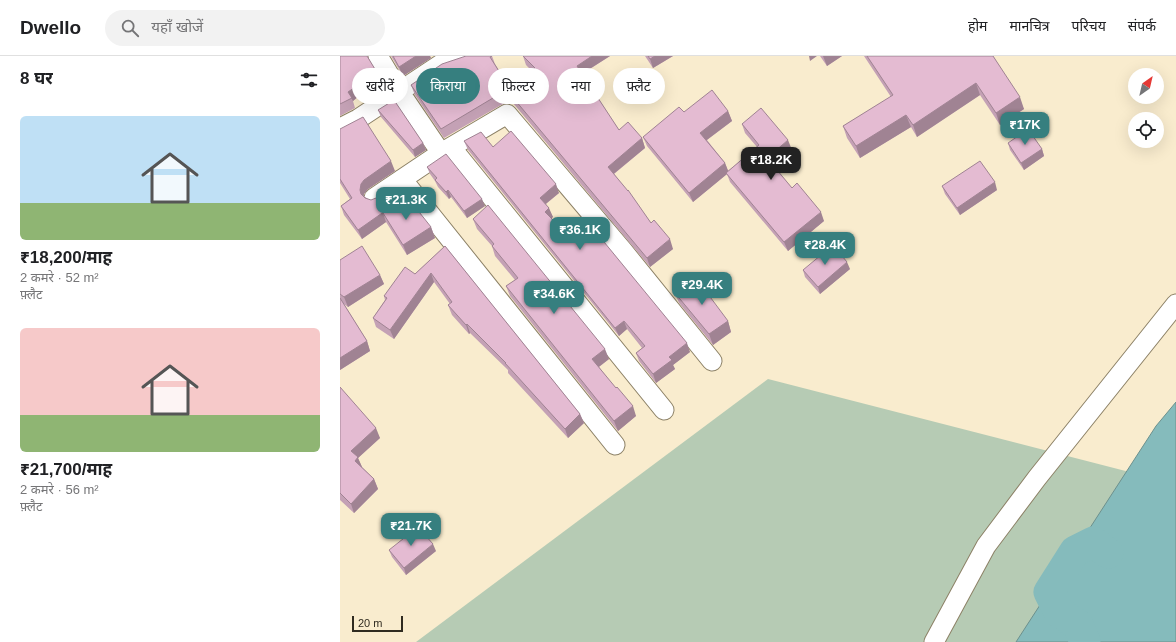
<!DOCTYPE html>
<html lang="hi">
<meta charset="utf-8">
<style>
:root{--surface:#fff;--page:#f2f2f2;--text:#202124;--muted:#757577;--line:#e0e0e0;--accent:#367f7f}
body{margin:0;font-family:Helvetica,"Noto Sans Devanagari",sans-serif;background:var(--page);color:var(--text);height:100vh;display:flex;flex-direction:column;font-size:15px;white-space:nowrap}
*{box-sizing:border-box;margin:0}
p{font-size:13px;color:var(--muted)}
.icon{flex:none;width:22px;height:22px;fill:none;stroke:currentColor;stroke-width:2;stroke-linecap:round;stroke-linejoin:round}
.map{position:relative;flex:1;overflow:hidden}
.panel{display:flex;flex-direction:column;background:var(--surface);width:340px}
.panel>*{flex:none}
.top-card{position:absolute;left:12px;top:12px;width:380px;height:36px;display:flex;gap:8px}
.needle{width:26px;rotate:34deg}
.fabs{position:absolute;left:788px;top:12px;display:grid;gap:8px}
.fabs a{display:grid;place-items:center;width:36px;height:36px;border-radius:50%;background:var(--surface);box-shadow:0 4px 16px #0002;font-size:20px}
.scale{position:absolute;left:12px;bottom:10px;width:51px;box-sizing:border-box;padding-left:4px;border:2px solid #302b20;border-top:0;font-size:11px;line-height:14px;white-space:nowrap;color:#302b20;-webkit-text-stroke:3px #f9ecce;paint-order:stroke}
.price{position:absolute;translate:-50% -34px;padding:0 9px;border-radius:8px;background:var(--accent);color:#fff;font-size:13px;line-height:26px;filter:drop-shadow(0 1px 2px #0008)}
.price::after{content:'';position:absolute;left:50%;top:24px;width:12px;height:9px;margin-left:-6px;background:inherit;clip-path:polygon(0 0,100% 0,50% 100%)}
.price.on{background:#222;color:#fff}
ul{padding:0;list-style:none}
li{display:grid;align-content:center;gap:8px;height:212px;padding:0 20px}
li span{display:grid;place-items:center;height:124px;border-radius:6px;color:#555}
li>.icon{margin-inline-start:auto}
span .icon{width:72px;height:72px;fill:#fffc;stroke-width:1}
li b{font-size:17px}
h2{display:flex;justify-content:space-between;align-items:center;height:48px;padding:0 20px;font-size:17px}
.pill{padding:0 14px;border-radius:18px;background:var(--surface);box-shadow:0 4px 16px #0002;font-size:14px;line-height:36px}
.pill.on{background:var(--accent);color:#fff}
header{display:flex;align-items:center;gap:24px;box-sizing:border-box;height:56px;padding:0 20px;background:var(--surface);border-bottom:1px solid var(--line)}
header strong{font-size:19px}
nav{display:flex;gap:22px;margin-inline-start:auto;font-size:14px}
.search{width:280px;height:36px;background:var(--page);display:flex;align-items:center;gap:10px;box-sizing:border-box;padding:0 14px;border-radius:22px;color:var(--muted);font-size:15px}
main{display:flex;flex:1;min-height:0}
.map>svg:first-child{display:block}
.green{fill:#b6cbb4}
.water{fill:#85bbbc;stroke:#6c908d}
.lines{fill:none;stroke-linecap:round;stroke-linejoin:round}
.river{stroke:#85bbbc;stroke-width:31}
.minor-casing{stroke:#8c8166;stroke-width:21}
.minor{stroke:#fff;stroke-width:19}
.wall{fill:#c4a1b5}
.shaded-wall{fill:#a08393}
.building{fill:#e4bbd2;stroke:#a08393}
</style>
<header>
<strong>Dwello</strong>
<div class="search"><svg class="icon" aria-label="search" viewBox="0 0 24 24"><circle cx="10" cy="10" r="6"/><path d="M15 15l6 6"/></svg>यहाँ खोजें</div>
<nav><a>होम</a><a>मानचित्र</a><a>परिचय</a><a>संपर्क</a></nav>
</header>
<main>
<section class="panel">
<h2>8 घर<svg class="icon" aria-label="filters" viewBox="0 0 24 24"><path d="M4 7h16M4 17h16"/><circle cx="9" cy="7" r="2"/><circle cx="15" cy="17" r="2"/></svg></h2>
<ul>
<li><span style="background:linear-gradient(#bfe0f5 70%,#8fb573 0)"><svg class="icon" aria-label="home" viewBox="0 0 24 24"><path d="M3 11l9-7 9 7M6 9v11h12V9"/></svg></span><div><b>₹18,200/माह</b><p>2 कमरे · 52 m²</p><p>फ़्लैट</p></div></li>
<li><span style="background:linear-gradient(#f6c9c9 70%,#8fb573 0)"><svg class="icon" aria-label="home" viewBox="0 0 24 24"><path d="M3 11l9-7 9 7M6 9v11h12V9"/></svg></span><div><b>₹21,700/माह</b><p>2 कमरे · 56 m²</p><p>फ़्लैट</p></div></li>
</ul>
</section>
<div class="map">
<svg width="836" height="586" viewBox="0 0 836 586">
<rect width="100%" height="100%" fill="#f9ecce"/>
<path class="green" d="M428 323 836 428V586H76Z"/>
<path class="water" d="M836 346V586H676L816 370Z"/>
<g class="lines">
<path class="river" d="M745 586 738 569 719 556 709 536 735 495 753 486 768 497"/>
<g class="minor-casing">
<path id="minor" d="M38 0 59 35 101 97
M0 72 18 63 101 8 124 0
M111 91 324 354
M62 123 275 389
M34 142 101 97 167 58 284 196 372 305
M594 586 646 490 697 422 836 248"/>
</g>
<use href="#minor" class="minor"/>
</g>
<path class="wall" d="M0 0 45 32 26 44 21 38 13 45 15 52 0 60Z
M51 0H90L91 2 63 20Z
M152 0 155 8 169 31 192 15 186 9 183 0H270L242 18 279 74 302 82 305 92 274 118 311 167 333 193 310 211 173 47 172 48 166 47 161 49 104 82 75 39 71 29 125 1Z
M305 0H333L313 12Z
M480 0H502L487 10Z
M524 0H653L684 53 660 69 640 39 577 81 571 71 520 102 507 82 503 70 551 41Z
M38 54 83 87 86 94 75 101 41 61Z
M388 55 392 65 367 84 385 107 388 115 417 91 405 77 402 68 452 94 433 109 452 132 484 165 448 195 390 126 387 118 353 146 307 90 303 81 344 56Z
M0 73 55 115 28 133 24 138V140L45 156 91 171 95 182 67 199 46 166 22 183 4 159 1 150 10 143 0 127Z
M124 85 153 91 219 137 206 148 213 161 211 162 350 296 333 309 335 313 316 327 299 305 296 297 302 292 287 273 279 280 128 94Z
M668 87 702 93 704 100 684 114 670 94Z
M87 111 145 150 127 162 111 141 109 143 98 131 95 125 90 118Z
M602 130 657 134 620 159 605 138Z
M133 163 269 303 259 311 296 360 278 375 170 240 166 230 175 224 155 200 152 190 137 173Z
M105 190 240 358 244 367 228 382 168 317V314L130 277 129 278 112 259 108 249 110 248 94 226 54 283 36 271 33 262 45 244 44 240 75 218Z
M0 204 40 219 44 228 8 251 4 248 27 285 30 295 0 314Z
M510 213 480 238 465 221 463 214Z
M335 237 388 265 391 276 373 289 339 247Z
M0 331 40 382 18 402 22 411 34 423 38 433 14 457 0 444Z
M49 494 96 495 66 519 52 501Z"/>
<path class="shaded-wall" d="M76 0H90L91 2 63 20 59 11Z
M252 0H270L240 19 237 10Z
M315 0H333L313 12 310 3Z
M469 0H477L470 5Z
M483 0H502L487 10Z
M41 23 45 32 26 44 23 35Z
M636 27 640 39 577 81 573 69Z
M18 29 21 38 13 45 8 36Z
M170 38 173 47 172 48 168 39Z
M680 41 684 53 660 69 656 57Z
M388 55 392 65 364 86 360 77Z
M566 59 571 71 520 102 516 90Z
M302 82 305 92 271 120 268 111Z
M448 84 452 94 430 111 427 102Z
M83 87 86 94 75 101 73 94Z
M702 93 704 100 684 114 681 107Z
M51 105 55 115 28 133 24 138 23 143 20 134 21 128 24 124Z
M385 107 389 117H386L387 118 353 146 349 137Z
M655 126 657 134 620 159 617 152Z
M216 128 219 137 203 150 200 142Z
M108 134 111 141 109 143 106 136Z
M142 143 145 150 127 162 124 155Z
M209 152 213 161 208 165 205 156Z
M45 155 48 164 43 157 46 166 22 183 18 174Z
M481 156 484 165 448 195 444 186Z
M91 171 95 182 67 199 63 189Z
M330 183 333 193 310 211 307 202Z
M507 206 510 213 480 238 478 231Z
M91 217 94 226 54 283 50 274Z
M40 219 44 228 8 251 4 241Z
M284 265 287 273 279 280 275 272Z
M388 265 391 276 373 289 369 278Z
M127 268 130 277 129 278 126 269Z
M27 285 30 295 0 314V302Z
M347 287 350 296 333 309 335 313 316 327 313 318 329 301Z
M265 293 269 303 256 313 252 303Z
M293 350 296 360 278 375 274 365Z
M240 358 244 367 228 382 225 373Z
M36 372 40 382 18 402 22 411 18 414 11 395Z
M34 423 38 433 14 457 11 448Z
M93 488 96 495 66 519 64 512Z"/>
<path class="building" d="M0 0H27L41 23 23 35 18 29 8 36 12 42 0 48Z
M53 0H76L59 11Z
M126 0H152L150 1 169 31 195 12 183 0H252L237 10 279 74 288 66 302 82 268 111 288 135V134L311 167 314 164 330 183 307 202 170 38 168 39 162 38 158 39 101 73 71 29 102 8Z
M308 0H315L310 3Z
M527 0H653L680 41 656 57 636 27 573 69 566 59 516 90 503 70 553 39Z
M372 34 388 55 360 77 385 107 349 137 303 81 339 51 344 56Z
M54 44 83 87 73 94 38 54Z
M421 52 448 84 427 102 452 132 457 127 481 156 444 186 386 117 419 89 402 68Z
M23 61 51 105 24 124 21 128 20 134 21 138 25 142 31 144 36 142 45 155 18 174 1 150 12 142 0 123V73Z
M688 73 702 93 681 107 668 87Z
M171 75 216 128 200 142 209 152 205 156 228 179 246 164 347 287 329 301 332 304 313 318 296 297 305 290 284 265 275 272 124 85 141 76 153 91Z
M106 98 142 143 124 155 108 134 106 136 95 124 97 122 87 111Z
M640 105 655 126 617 152 602 130Z
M68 142 91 171 63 189 43 157Z
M148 149 265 293 252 303 276 332 277 331 293 350 274 365 166 230 178 222 152 190 154 188 133 163Z
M493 189 507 206 478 231 463 214Z
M22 190 40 219 4 241 0 238V204Z
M105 190 240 358 225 373 165 307H166L127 268 126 269 108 249 112 246 91 217 50 274 33 262 47 242 44 240 65 211 75 218Z
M356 222 388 265 369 278 335 237Z
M0 242 27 285 0 302Z
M0 331 36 372 11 395 18 401 15 405 34 423 11 448 0 437Z
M78 471 93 488 64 512 49 494Z"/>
</svg>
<div class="fabs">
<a><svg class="needle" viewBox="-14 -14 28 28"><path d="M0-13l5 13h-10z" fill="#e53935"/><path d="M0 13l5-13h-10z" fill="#757577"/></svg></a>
<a><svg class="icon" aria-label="locate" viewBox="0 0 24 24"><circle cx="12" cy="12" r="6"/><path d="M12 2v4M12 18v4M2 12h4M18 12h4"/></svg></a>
</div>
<div class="scale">20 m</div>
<b class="price" style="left:685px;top:90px">₹17K</b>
<b class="price on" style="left:431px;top:125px">₹18.2K</b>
<b class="price" style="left:66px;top:165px">₹21.3K</b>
<b class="price" style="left:240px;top:195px">₹36.1K</b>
<b class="price" style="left:485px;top:210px">₹28.4K</b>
<b class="price" style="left:362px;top:250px">₹29.4K</b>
<b class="price" style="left:214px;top:259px">₹34.6K</b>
<b class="price" style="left:71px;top:491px">₹21.7K</b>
<div class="top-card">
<a class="pill">खरीदें</a>
<a class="pill on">किराया</a>
<a class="pill">फ़िल्टर</a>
<a class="pill">नया</a>
<a class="pill">फ़्लैट</a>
</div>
</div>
</main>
